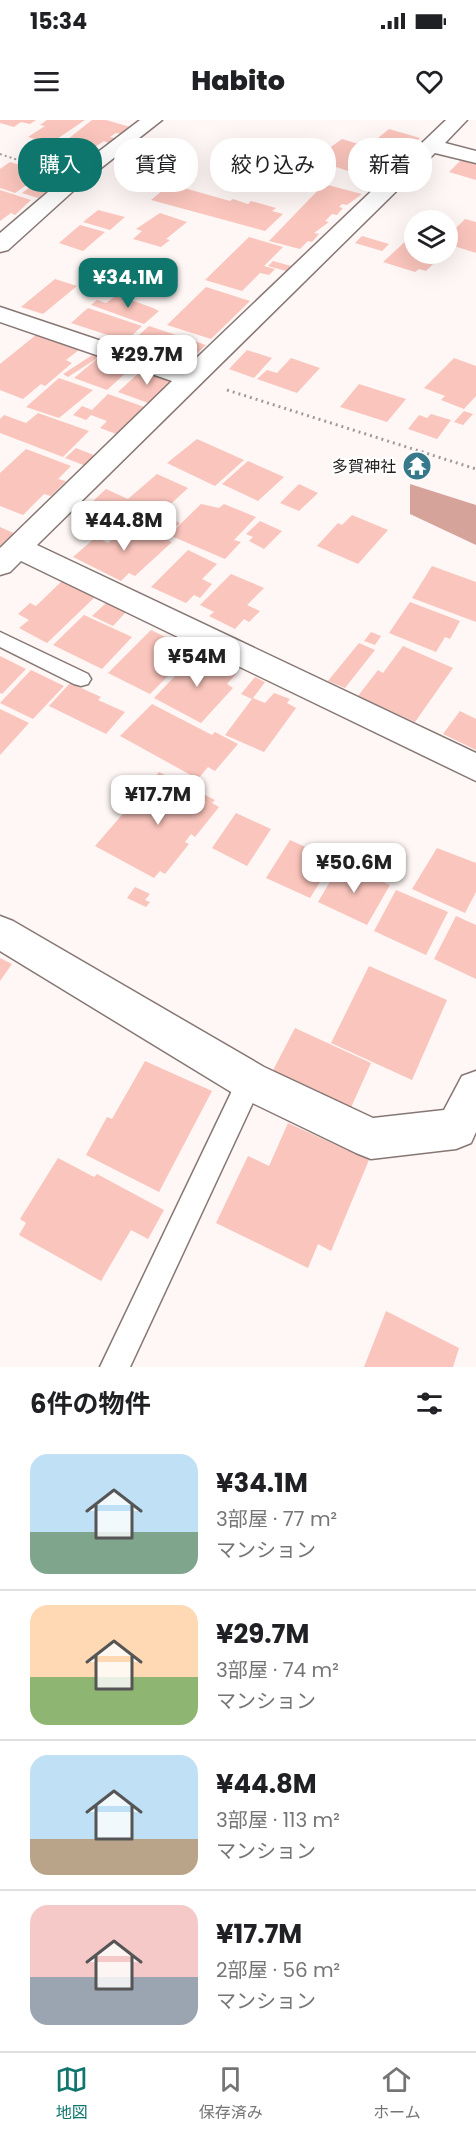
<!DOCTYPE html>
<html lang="ja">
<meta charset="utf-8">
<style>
:root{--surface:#fff;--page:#f6f6f6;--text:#202124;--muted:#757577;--line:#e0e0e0;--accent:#0f766e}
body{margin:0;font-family:Poppins,"Noto Sans JP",sans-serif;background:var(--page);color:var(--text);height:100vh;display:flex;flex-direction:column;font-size:22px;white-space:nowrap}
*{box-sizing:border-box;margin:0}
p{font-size:20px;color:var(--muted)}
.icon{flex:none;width:33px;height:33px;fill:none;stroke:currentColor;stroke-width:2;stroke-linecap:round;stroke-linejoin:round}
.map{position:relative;height:1247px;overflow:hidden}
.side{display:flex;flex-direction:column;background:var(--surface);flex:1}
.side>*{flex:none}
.guide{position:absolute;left:18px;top:18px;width:441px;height:54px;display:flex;gap:12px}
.tools{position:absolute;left:404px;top:90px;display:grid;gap:12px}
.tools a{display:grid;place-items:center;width:54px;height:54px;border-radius:50%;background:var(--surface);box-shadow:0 6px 24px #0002;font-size:30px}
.price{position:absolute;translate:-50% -51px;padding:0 14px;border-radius:12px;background:#fff;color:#222;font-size:20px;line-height:39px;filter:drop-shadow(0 2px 3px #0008)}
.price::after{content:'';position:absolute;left:50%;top:36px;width:18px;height:14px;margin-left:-9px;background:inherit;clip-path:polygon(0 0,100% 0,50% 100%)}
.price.selected{background:var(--accent);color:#fff}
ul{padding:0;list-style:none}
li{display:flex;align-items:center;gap:18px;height:150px;padding:0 30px}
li+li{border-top:2px solid var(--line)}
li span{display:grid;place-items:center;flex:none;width:168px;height:120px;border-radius:18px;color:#555}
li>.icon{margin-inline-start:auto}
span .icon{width:72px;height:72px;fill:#fffc;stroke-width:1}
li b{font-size:26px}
h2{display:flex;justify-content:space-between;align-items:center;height:72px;padding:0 30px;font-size:26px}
.chip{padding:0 21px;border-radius:24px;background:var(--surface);box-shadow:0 6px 24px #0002;font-size:21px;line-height:54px}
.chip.selected{background:var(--accent);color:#fff}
.status{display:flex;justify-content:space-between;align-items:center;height:42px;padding:0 30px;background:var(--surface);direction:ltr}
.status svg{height:16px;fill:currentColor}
header{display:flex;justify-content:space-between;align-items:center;height:78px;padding:0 30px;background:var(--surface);font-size:27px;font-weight:800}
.tab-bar{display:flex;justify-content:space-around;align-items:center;height:84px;border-top:2px solid var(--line);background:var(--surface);font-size:16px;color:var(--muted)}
.tab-bar a{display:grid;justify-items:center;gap:3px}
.tab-bar .selected{color:var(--accent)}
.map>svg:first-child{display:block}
.forest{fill:#d6a39b}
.building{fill:#fac5bc}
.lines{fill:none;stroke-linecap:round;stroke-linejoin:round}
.lane-casing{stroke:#867774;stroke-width:3}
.street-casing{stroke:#867774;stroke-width:3}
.path-far1{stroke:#a29b9a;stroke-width:2;stroke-dasharray:2 3;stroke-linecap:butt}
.path{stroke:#a29b9a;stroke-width:3;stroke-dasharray:2 4;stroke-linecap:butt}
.lane{fill:#fff;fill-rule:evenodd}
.street{fill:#fff;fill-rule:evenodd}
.labels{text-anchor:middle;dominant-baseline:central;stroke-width:4.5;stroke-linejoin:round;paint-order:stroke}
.poi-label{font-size:16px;fill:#241e1d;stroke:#fff;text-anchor:end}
</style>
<div class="status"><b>15:34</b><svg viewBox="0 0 49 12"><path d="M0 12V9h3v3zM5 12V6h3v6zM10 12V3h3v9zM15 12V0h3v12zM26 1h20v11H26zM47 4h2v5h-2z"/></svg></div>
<header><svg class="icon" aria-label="menu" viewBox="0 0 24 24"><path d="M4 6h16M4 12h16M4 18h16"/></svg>Habito<svg class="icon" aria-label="heart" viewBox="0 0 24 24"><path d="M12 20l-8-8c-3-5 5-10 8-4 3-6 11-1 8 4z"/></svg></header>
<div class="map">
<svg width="476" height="1247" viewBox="0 0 476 1247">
<rect width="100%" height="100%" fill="#fef7f5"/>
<path class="forest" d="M410 364 476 385V425L410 394Z"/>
<path class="building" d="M0 0H36L30 4 21 2 14 7 0 3Z
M47 0H85L51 23 92 35 69 52 27 39 50 24 28 17 45 6 40 5Z
M92 0H106L130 7 121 14 116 13 110 17 115 18 108 23 104 21 95 27 68 19Z
M389 9 420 18 404 32 373 22Z
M342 19 375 29 363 39 370 41 363 47 356 44 348 51 303 36 313 29 324 32Z
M464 37 476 40V60L449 52Z
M254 41H258L291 51 279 62 241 51Z
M10 42 37 50 26 58 34 60 15 73 0 68V49Z
M295 53 312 57 303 66 286 62Z
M37 62 53 66 38 78 22 73Z
M170 64 230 81 233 79 248 84 251 81 276 88 272 91 283 94 265 111 151 80Z
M324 64 362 74 347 85 342 84 339 87 343 88 337 95 332 94 325 101 329 102 314 113 319 114 312 122 308 121 300 129 269 121Z
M0 70 31 80 15 95 11 93 0 101Z
M98 90 125 97 110 110 83 102Z
M160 93 187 102 166 119 170 120 161 127 133 119 142 111 136 109Z
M465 99 476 102V133L454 126 456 124 447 121V117Z
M80 105 105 112 83 131 59 123Z
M362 116 389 124 382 131 355 123Z
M249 117 283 127 264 146 275 149 269 155 260 153 242 171 205 160Z
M408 119 414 121V134H443L426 151 419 149 415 152 383 142Z
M273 141 291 146 286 151 268 146Z
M55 159 77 166 43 194 21 187Z
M206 167 250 181 211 219 167 205Z
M117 175 153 188 159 191 144 204 91 185 97 180 106 183Z
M88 188 142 206 126 221 71 203Z
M149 206 206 225 187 243 130 223Z
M36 215 79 230 66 240 72 243 45 266 41 264 23 279 0 270V244Z
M247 230 272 238 254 258 229 249Z
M97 232 102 235 68 257 63 254Z
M98 238 130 249 107 270 74 258Z
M291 238 320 248 297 273 257 259 267 250 277 253Z
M454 238 476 246V276L464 289 441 280 445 276 424 268Z
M143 249 175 260 151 284 118 272Z
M59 258 93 270 59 298 26 287Z
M359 264 406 279 387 302 340 287Z
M108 274 147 288 119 315 100 308 107 301 91 295 86 300 73 295 82 286 92 290Z
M464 291 473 294 463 305 454 302Z
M38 293 89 311 63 337 0 313V299L4 295 26 303Z
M431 294 451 300 437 319 408 309 419 295 427 298Z
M197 319 244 340 215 366 167 343Z
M76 328 96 336 86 346 65 338Z
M26 329 71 346 58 359 66 361 51 376 44 374 23 395 0 386V353Z
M248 341 284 357 258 381 222 364Z
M157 354 188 368 160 394 180 403 165 417 136 403 141 399 118 388 113 392 91 383 106 369 128 379Z
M299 364 318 373 299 391 280 383Z
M201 384 219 388 224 384 256 397 234 420 241 422 225 439 169 415Z
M100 389 119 399 112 405 93 395Z
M352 395 388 410 358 444 317 426 338 403 342 405Z
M260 401 282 411 264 429 249 421 253 417 246 414Z
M131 403 172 422 135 456 129 453 121 461 73 437 96 417 108 423Z
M0 407 16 414 0 429Z
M188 430 217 444 202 459 212 464 200 478 194 475 186 483 151 467Z
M432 446 476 462V502L412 478Z
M231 454 264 468 247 485 260 491 249 502 244 499 235 509 209 496 214 492 200 485Z
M63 460 96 476 47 523 19 508 29 500 18 494 30 483 36 486Z
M410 482 460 501 450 519 445 517 436 532 389 513Z
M106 483 126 492 113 506 92 496Z
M84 495 132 517 102 549 53 525Z
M151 510 182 525 166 542 177 547 150 574 108 553Z
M371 512 381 516 375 525 364 521Z
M359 523 375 530 345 568 328 561Z
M403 526 453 548 415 602 358 576 378 550 383 553Z
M196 534 236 554 227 564 233 568 201 603 154 578Z
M0 536 26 549 2 574 0 573Z
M31 550 64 566 33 599 0 583Z
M255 557 265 562 253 578 265 583 274 573 290 579 287 583 296 588 264 632 225 615 252 579 241 574Z
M70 563 101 577 98 580 125 592 106 614 49 586Z
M152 584 212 615 215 612 238 624 215 651 208 647 198 659 120 616Z
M0 589 29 603 0 635Z
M460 591 476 599V630L443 614Z
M159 652 215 680 212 683 219 687 195 717 191 714 185 722 189 724 165 754 160 751 154 758 95 726Z
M236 693 271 709 247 746 212 728Z
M290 720 334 740 310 778 266 758Z
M437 728 476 743V772L465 793 412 769Z
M341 743 390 765 367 805 318 782Z
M135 767 150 774 145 780 150 782 146 787 127 778Z
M396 770 448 792 426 835 374 811Z
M456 796 476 805V859L434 839Z
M0 838 12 844 0 861Z
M369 846 447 880 412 960 331 923Z
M295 908 371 943 349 992 271 954Z
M145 941 212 971 159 1072 86 1035 107 997 112 999Z
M288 1003 369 1040 331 1131 318 1124 308 1148 216 1103 248 1036 269 1046Z
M58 1038 94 1057 97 1054 164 1090 148 1119 131 1110 101 1161 19 1115 26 1103 20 1099Z
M386 1191 459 1228 453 1247H364Z"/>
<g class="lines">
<g class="lane-casing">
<path id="lane" d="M0 512 88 554 91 559 88 564 81 566 74 564 0 527Z
M250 949 259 952 263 961 130 1247H100L241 952Z"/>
</g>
<g class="street-casing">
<path id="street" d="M140 0H162L82 63 8 130 0 132V113L68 55Z
M446 0H467L445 23 476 31V43L435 33 37 425 476 633V661L21 441 10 452 0 455V428L172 261 0 202V187L185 249Z
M0 796 13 801 264 947 373 998 444 990 462 956 476 951V1012L471 1023 456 1029 371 1039 356 1033 236 975 0 831Z"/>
</g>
<path class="path-far1" d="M0 34 42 48"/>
<path class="path" d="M227 270 476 349"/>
<use href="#lane" class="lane"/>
<use href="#street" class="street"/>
</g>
<defs>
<g id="temple-disc" transform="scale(1.5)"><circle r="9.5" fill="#37788a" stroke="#fff"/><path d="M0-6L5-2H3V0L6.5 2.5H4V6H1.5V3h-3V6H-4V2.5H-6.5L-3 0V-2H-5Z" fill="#fff"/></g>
</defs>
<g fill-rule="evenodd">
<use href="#temple-disc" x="417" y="346"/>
</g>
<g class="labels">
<g class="poi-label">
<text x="396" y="346">多賀神社</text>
</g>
</g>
</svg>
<div class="tools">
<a><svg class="icon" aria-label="layers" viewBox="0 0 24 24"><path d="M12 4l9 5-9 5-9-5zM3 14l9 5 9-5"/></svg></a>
</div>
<b class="price selected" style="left:128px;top:189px">¥34.1M</b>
<b class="price" style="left:147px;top:266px">¥29.7M</b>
<b class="price" style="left:124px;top:432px">¥44.8M</b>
<b class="price" style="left:197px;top:568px">¥54M</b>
<b class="price" style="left:158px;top:706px">¥17.7M</b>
<b class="price" style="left:354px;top:774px">¥50.6M</b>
<div class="guide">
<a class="chip selected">購入</a>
<a class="chip">賃貸</a>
<a class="chip">絞り込み</a>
<a class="chip">新着</a>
</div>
</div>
<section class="side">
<h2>6件の物件<svg class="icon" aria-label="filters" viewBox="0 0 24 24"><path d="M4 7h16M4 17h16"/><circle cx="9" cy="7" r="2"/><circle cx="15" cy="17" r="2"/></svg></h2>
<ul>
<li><span style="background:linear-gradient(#bfe0f5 65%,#7fa58c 0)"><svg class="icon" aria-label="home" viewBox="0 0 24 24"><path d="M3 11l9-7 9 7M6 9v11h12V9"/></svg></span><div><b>¥34.1M</b><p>3部屋 · 77 m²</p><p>マンション</p></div></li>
<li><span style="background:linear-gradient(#ffd9b3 60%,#8fb573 0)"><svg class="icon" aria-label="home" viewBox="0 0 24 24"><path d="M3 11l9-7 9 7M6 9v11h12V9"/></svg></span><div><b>¥29.7M</b><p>3部屋 · 74 m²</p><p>マンション</p></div></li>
<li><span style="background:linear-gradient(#bfe0f5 70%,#b9a48a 0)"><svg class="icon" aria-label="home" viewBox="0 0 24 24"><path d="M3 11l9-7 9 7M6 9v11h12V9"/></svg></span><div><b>¥44.8M</b><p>3部屋 · 113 m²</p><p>マンション</p></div></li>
<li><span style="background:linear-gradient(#f6c9c9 60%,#9aa5b1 0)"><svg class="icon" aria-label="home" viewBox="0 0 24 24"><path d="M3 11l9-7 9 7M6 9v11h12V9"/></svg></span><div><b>¥17.7M</b><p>2部屋 · 56 m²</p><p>マンション</p></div></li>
</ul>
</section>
<nav class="tab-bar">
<a class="selected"><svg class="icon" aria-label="map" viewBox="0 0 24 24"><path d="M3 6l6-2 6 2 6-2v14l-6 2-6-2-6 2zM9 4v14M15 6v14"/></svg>地図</a>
<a><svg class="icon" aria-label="saved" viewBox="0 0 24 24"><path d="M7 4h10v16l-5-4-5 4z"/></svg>保存済み</a>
<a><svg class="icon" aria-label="home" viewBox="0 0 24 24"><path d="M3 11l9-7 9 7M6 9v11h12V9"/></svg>ホーム</a>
</nav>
